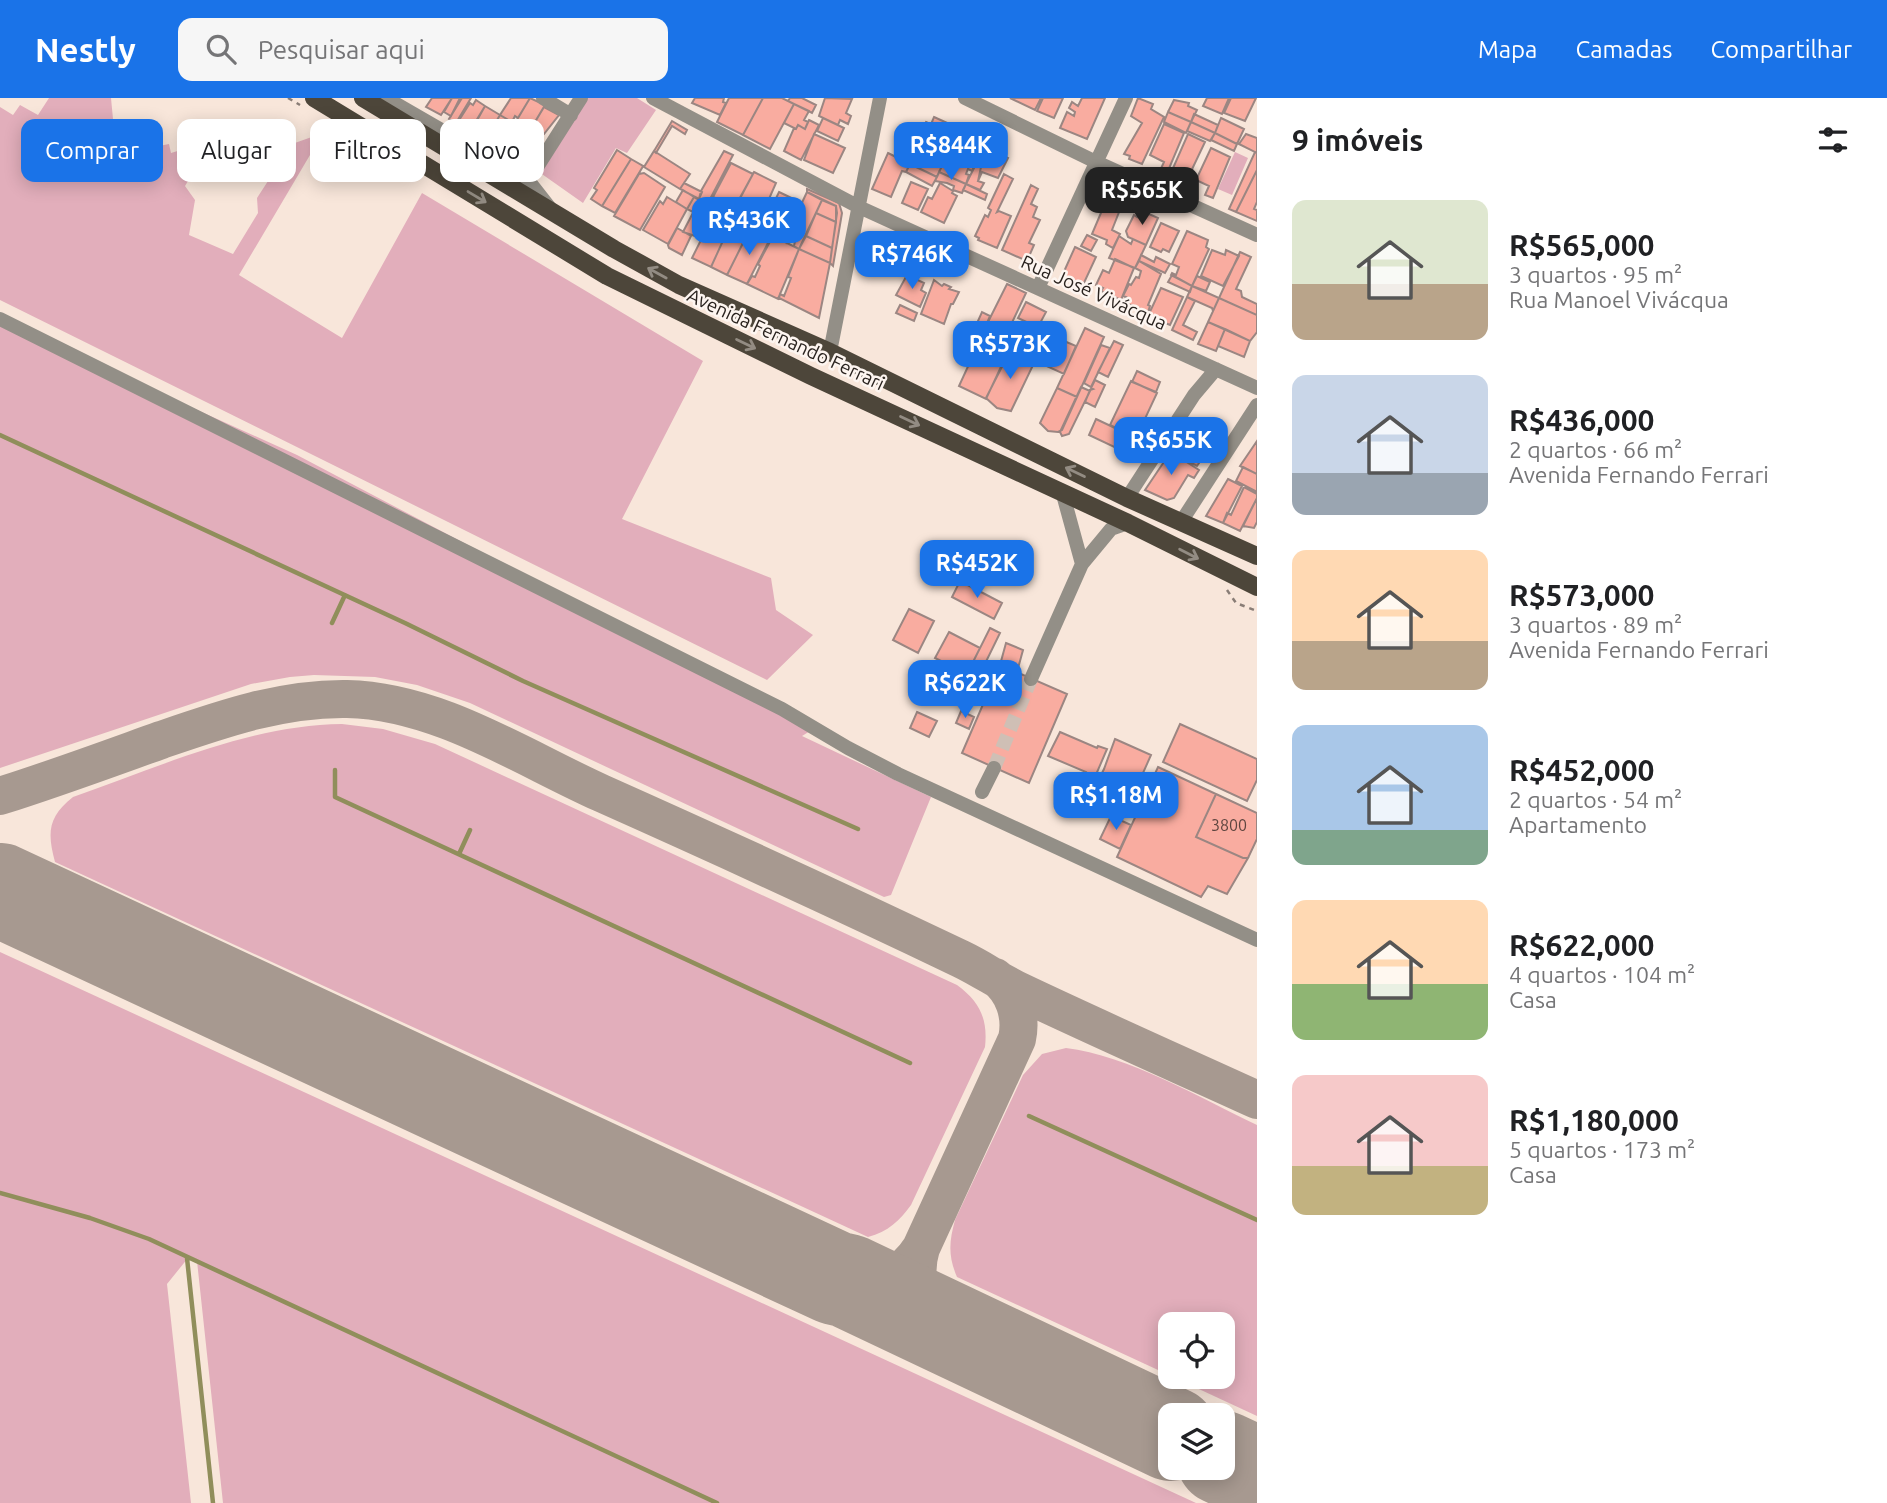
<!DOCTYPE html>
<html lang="pt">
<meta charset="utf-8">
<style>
:root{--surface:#fff;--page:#f6f6f6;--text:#202124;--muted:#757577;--accent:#1a73e8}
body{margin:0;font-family:Ubuntu,sans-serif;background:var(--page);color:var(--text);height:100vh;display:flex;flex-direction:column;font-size:26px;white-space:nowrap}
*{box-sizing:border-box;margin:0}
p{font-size:23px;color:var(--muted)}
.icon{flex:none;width:38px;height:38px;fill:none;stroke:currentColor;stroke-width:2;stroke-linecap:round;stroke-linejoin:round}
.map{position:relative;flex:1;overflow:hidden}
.details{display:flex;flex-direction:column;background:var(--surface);width:630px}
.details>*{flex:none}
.top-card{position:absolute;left:21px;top:21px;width:665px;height:63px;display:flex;gap:14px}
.fabs{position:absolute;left:1158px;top:1214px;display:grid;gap:14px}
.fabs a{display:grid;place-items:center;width:77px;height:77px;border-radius:14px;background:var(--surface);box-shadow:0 4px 18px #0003;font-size:35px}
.price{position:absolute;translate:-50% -60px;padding:0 16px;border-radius:14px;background:var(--accent);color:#fff;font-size:23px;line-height:46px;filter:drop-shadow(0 2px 4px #0008)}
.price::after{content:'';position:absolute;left:50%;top:42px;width:21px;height:16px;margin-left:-10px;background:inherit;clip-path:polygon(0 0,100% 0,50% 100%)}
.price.current{background:#222;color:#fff}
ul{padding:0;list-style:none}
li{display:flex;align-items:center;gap:21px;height:175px;padding:0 35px}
li span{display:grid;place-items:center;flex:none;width:196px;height:140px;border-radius:14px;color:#555}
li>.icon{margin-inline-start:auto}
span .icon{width:84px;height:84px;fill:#fffc;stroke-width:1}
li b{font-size:30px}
h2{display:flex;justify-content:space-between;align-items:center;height:84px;padding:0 35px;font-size:30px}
.tag{padding:0 24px;border-radius:14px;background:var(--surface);box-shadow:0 4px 18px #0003;font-size:24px;line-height:63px}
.tag.current{background:var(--accent);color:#fff}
header{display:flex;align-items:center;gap:42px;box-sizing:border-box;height:98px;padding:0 35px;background:var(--accent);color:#fff}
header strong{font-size:33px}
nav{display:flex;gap:38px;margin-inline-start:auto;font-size:24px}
.search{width:490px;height:63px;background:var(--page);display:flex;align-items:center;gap:18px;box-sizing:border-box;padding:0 24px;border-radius:14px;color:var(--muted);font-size:26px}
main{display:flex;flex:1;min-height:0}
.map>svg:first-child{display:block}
.green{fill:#e2aebb}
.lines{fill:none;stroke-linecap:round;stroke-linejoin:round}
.stream{stroke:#908e5b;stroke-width:4.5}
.taxiway{stroke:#a79990;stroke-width:38}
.runway{stroke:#a79990;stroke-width:94}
.building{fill:#f9aca0;stroke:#9b8682;stroke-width:2}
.minor-tunnel{stroke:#cfbfb5;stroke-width:14;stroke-dasharray:14 7;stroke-linecap:butt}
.path{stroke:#897d76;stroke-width:2.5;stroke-dasharray:5 5;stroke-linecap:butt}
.minor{stroke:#938f87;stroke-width:14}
.major{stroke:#4d463a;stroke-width:18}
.oneway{stroke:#938c83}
.labels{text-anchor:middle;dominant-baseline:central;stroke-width:5;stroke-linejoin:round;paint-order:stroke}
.number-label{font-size:16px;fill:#5e453f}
.street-label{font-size:19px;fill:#2a231f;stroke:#fdf5f0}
</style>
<header>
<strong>Nestly</strong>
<div class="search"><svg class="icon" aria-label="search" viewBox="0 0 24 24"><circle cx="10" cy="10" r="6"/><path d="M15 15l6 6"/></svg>Pesquisar aqui</div>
<nav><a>Mapa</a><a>Camadas</a><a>Compartilhar</a></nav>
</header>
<main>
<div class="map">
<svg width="1257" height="1405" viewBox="0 0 1257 1405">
<rect width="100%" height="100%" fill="#f8e6da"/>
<path class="green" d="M49 0H111L113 21 132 22 139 52 169 46 171 55 213 42 185 88 195 102 189 137 233 156 258 115 257 100 292 46 323 35 239 177 342 240 422 95 703 263 622 421 771 480 776 512 813 537 767 582 0 202V9L13 17 20 7 38 17Z
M586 0H637L656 12 627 55 616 50 583 105 539 74Z
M1235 54 1248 60 1232 97 1218 91Z
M0 223 297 357 815 630 802 638 931 699 891 797 884 799 470 605 417 587 375 579 314 577 290 579 251 586 0 670Z
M342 626 383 631 435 646 957 887C980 904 988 921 985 949L911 1107C900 1122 888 1134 868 1139L55 764C47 734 48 719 73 699 159 669 250 627 342 626Z
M0 854 1196 1405H223L197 1163 188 1160 167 1186 191 1405H0Z
M1066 950C1127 957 1200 1000 1257 1027V1318L1173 1279H1223V1227H1171V1278L957 1179C948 1158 949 1144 955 1122L1023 977 1042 956Z"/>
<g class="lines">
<path class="stream" d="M0 337 405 525 523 583 858 731
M332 525 345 497
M335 672V699L910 965
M459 756 470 732
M1029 1018 1257 1122
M0 1095 90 1120 149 1141 717 1405
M187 1160 213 1405"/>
<path class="taxiway" d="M0 698C54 681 108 661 161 642 222 621 282 600 347 601 438 603 521 659 601 695 722 749 842 804 961 861 982 871 1000 884 1021 894 1099 931 1178 966 1257 1002
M0 780 8 791 26 804
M921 1150C912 1180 921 1200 935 1226
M848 1183C880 1186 903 1178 921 1150L1017 941C1022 918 1014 893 995 879"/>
<path class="runway" d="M0 792 835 1180 848 1183 1171 1336
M1223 1360 1257 1376"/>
</g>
<path class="building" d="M432 0H452L441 17 426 9Z
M452 0H460L451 18 444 14Z
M462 0H471L456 25 449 21Z
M511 0H530L518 20 515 18 512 24 500 17Z
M530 0 545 7 529 34 515 25Z
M695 0H724L723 4 726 5 720 17 692 5Z
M729 0H763L743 37 717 24Z
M763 0H782L794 6 770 51 743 37Z
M790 0H802L816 7 812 15 788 3Z
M825 0 852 1 846 15 851 18 848 26 840 22 838 27 819 18Z
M1010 0H1041L1035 12Z
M1043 0H1063L1054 20 1037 13Z
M1082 0H1105L1087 41 1060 30 1067 14 1074 18 1075 14 1069 10 1072 4 1078 8Z
M1138 0 1153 6 1151 11 1164 19 1142 66 1129 61 1130 58 1124 56 1142 25 1131 18Z
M1207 0H1229L1222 16 1203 8Z
M1231 0H1256L1245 23 1224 15Z
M476 2 485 8 470 35 456 27 470 5 473 7Z
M1174 2 1189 5 1188 8 1197 12 1191 24 1168 14Z
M794 6 809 13 804 22 808 24 805 31 798 27 796 31 784 25Z
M485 8 500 17 485 42 470 33Z
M544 9 559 17 544 36 532 29Z
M1168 14 1191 24 1186 35 1164 24Z
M1194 16 1218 27 1215 35 1191 24Z
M500 17 510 23 509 25 513 28 501 48 486 40Z
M934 19 954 28 945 48 950 50 937 79 910 66 914 58 934 67 939 57 921 50Z
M823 20 844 30 838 43 817 33Z
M1221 20 1244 31 1237 46 1215 35Z
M809 22 819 27 801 62 784 53 794 30 796 31 798 27 805 31Z
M672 23 687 32 685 36 672 28 656 55 654 53Z
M926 24 930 26 915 56 911 54Z
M1191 24 1215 35 1210 43 1187 33Z
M515 25 529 34 514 58 501 51Z
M1164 26 1184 35 1165 80 1158 77 1164 64 1150 57Z
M959 34 985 45 972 73 968 71 966 76 969 77 966 86 939 74Z
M1215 35 1237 46 1234 53 1211 42Z
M814 36 845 50 833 75 804 62Z
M1188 36 1205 44 1186 84 1170 77Z
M1246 36 1257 40V55L1239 46Z
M523 44 539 53 527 71 512 62Z
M985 46 1000 53 999 56 1008 60 998 80 982 74 978 83 984 85 980 92 966 86 976 66 981 69 984 63 978 61Z
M1211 50 1230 59 1213 100 1205 97 1209 88 1196 82Z
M617 52 631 61 602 108 591 101 597 92 594 90Z
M654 53 690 76 680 91 644 69Z
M724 53 733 57 707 107 699 101 701 93Z
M1255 54 1257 55V72L1236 114 1229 111Z
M888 55 910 66 906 74 902 73 891 99 872 91Z
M631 61 643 68 642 70 615 115 602 108Z
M731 65 753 76 735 110 713 99Z
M910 66 937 79 932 88 906 74Z
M976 66 981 69 978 83 984 85 980 92 966 86Z
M1257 72V104L1254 111 1257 112V123L1236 114Z
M754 74 776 85 761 119 743 109 737 121 730 118Z
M939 74 966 86 962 95 953 92 954 88 947 85 935 83Z
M644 75 665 89 640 132 614 118 639 76Z
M1004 76 1013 81 997 114 999 113 1011 118 997 150 978 142 979 140 975 138 985 117 988 119 991 112 988 110Z
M911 84 928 91 918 112 902 105Z
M684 85 702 94 699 101 680 91Z
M940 85 953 93 952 95 957 98 944 125 921 114 928 99 932 101Z
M966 86 987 96 985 102 963 92Z
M1031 87 1038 91 1031 106 1037 109 1033 119 1040 122 1029 145 1034 147 1027 163 1002 152Z
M807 91 839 105 842 115 833 168 830 165 837 115 836 108 807 94Z
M683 92 694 99 687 111 676 104Z
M779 94 802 105 790 128 768 117Z
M807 94 822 102 799 151 794 148 795 143 789 140 786 145 784 143Z
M667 99 687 111 668 146 643 132 660 103 663 106Z
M694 99 707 106 702 109 697 107 693 114 687 111Z
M822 102 836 108V124L816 115Z
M1106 103 1121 109 1112 132 1120 136 1113 150 1106 146 1107 142 1092 136Z
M697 107 715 113 703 138 697 135 695 138 683 134Z
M1140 112 1158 120 1146 147 1128 139 1126 133 1134 117 1137 119Z
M715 114 732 123 711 169 692 160Z
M764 115 768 117 766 126 773 130 769 137 757 130Z
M816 115 836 124 832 150 806 138Z
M732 123 750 131 727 177 711 169Z
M1161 125 1179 133 1169 154 1163 151 1161 154 1150 149Z
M677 130 691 138 682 157 669 150 668 147Z
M750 131 770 141 747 186 727 177Z
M1187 133 1208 142 1206 149 1209 151 1192 188 1171 177 1172 175 1176 177 1179 169 1172 166Z
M1087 137 1097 142 1091 153 1081 148Z
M773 138 799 151 778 201 747 186 752 178 755 179 760 168 758 166Z
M806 138 832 150 830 165 799 151Z
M1119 138 1131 146 1133 141 1146 147 1135 170 1109 160Z
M1075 149 1096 159 1083 187 1062 178Z
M799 151 830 165 819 220 779 200 780 196 784 198 791 180 788 179Z
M1212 152 1225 157 1226 152 1239 158 1223 188 1201 178Z
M1240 154 1251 159 1236 191 1241 193 1242 199 1257 206V217L1219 200Z
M1141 157 1154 164 1156 159 1170 166 1165 175 1139 163Z
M1115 161 1134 170 1121 202 1101 193 1103 190 1096 187 1103 172 1109 175Z
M1139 163 1161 176 1148 207 1150 208 1148 214 1123 204 1126 199 1123 198 1129 186 1131 187 1136 179 1139 180 1141 173 1135 170Z
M907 177 924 185 921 192 926 195 920 209 896 197Z
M1172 177 1192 188 1190 194 1168 184Z
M1197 178 1210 184 1206 193 1192 188Z
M934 182 942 188 944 186 951 189 949 191 959 194 953 206H951L944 226 921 216Z
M1007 186 1026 195 1001 248 973 234 982 214 990 218 985 230Z
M1192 188 1219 200 1213 213 1212 210 1187 199Z
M1161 190 1183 199 1170 227 1148 218Z
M1187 199 1195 203 1183 227 1197 234 1193 242 1172 232Z
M1219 200 1257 217V234L1250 243 1208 224Z
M1026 204 1046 214 1038 229 1044 232 1030 261 1025 258 1035 228 1018 220Z
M900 207 917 215 914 223 896 215Z
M1208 224 1225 231 1216 253 1198 246Z
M1018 225 1025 229 1023 236 1029 239 1025 247 1015 241Z
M1085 230 1104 239 1077 299 1057 290Z
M1225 231 1250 243 1244 259 1218 248Z
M982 238 1001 248 998 252 1007 256 986 301 959 288Z
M1014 241 1026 247 1023 257 1009 251Z
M1064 243 1076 248 1064 276 1040 265 1047 250 1058 254Z
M1114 243 1123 247 1108 279 1098 274Z
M1101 247 1110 250 1091 289 1084 285Z
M1038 250 1045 253 1040 265 1030 261 1035 251Z
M1011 251 1035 263 1011 313 997 310 986 300Z
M1137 273 1160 284 1156 294 1132 284Z
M1095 282 1105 287 1095 309 1085 304 1090 292 1093 291 1091 290Z
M1131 283 1157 295 1136 340 1110 327Z
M1081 289 1090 293 1069 336 1062 338 1060 334Z
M1057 290 1077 299 1062 332 1058 334 1048 333 1040 325Z
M1096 321 1136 340 1129 356 1089 337Z
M1193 327 1216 342 1206 356 1183 340Z
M1181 340 1205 356 1197 368 1173 355Z
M1257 343V376L1240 368Z
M1174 349V356L1199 372 1194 380 1188 377 1174 400 1167 402 1145 392Z
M1243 369 1257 376V394L1236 383Z
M1228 381 1242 388 1223 425 1206 418Z
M1244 389 1257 396V400L1240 433 1223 425 1227 415 1231 417Z
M1257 400V424L1254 430 1243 428Z
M960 483 1002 505 994 521 952 499Z
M909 511 934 523 918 555 893 542Z
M990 530 1000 535 977 582 967 576Z
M949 534 980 550 967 576 935 560Z
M1006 545 1023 552 1017 574 1000 567Z
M1000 567 1067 596 1029 685 962 655Z
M961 613 974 619 969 631 956 625Z
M917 614 937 623 929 639 910 630Z
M1180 626 1257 661V682L1247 703 1163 664Z
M1060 634 1097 650 1098 648 1107 651 1092 686 1083 682 1086 674 1048 658Z
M1115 641 1151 657 1127 711 1112 704 1121 682 1118 680 1107 702 1092 695 1104 671Z
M1158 669 1216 696 1196 739 1243 760H1248L1227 796 1208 788 1201 799 1117 759Z
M1216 696 1257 715V741L1248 760H1243L1196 739Z
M1111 718 1131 727 1120 751 1100 741Z"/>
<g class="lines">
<path class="minor-tunnel" d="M994 670 1031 581"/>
<path class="path" d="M288 0 300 7
M1227 492 1236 505 1257 513"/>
<path class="minor" d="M386 0 528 82 550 110
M543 0 571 17
M653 0 859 109 1257 290
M965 0 1096 64 1257 137
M525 88 581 0
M1038 190 1126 0
M0 221 782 611 848 650 898 676 1257 842
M830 254 880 0
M1062 393 1082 466
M1127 400 1194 297 1216 271
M1181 424 1257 307
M1031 581 1082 466 1111 431 1128 425
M982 694 994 670"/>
<path class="major" d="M314 0 607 178 811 278 1128 425 1257 489
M363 0 614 151 679 187 830 254 1127 400 1257 458"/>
</g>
<defs><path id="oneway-shaft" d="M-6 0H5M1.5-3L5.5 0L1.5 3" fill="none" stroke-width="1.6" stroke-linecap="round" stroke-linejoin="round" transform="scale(1.75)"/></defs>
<g class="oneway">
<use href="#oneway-shaft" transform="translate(477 99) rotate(31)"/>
<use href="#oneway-shaft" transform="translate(657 175) rotate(-151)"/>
<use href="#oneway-shaft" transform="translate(746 246) rotate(26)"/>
<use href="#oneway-shaft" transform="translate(910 323) rotate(25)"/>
<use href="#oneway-shaft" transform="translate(1075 374) rotate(-154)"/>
<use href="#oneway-shaft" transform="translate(1189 456) rotate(27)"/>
</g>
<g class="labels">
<g class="number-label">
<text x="1229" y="727">3800</text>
</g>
<g class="street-label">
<text transform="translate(1094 194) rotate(24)">Rua José Vivácqua</text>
<text transform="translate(786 241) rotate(25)">Avenida Fernando Ferrari</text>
</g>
</g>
</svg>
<div class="fabs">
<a><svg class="icon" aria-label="locate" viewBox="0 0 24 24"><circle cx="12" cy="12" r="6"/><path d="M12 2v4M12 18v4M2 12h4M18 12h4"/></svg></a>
<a><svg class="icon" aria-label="layers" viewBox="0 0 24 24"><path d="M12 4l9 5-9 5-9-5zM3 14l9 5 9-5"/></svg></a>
</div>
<b class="price" style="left:951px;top:84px">R$844K</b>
<b class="price current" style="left:1142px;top:129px">R$565K</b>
<b class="price" style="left:749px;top:159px">R$436K</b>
<b class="price" style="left:912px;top:193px">R$746K</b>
<b class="price" style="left:1010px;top:283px">R$573K</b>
<b class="price" style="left:1171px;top:379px">R$655K</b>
<b class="price" style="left:977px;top:502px">R$452K</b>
<b class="price" style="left:965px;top:622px">R$622K</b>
<b class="price" style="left:1116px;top:734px">R$1.18M</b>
<div class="top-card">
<a class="tag current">Comprar</a>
<a class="tag">Alugar</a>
<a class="tag">Filtros</a>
<a class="tag">Novo</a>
</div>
</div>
<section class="details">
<h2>9 imóveis<svg class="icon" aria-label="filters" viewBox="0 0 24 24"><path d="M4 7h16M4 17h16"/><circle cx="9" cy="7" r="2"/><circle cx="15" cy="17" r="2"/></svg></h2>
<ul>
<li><span style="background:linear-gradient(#dfe7d0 60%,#b9a48a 0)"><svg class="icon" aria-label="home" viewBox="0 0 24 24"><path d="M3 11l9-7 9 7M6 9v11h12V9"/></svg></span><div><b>R$565,000</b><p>3 quartos · 95 m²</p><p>Rua Manoel Vivácqua</p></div></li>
<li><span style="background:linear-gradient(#c9d6e8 70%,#9aa5b1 0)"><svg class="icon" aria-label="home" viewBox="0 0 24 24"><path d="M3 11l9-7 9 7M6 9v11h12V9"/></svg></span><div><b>R$436,000</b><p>2 quartos · 66 m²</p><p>Avenida Fernando Ferrari</p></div></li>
<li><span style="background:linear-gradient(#ffd9b3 65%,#b9a48a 0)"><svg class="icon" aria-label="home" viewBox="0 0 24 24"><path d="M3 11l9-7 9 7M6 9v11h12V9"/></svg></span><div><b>R$573,000</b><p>3 quartos · 89 m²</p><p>Avenida Fernando Ferrari</p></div></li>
<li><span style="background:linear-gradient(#a9c7e8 75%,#7fa58c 0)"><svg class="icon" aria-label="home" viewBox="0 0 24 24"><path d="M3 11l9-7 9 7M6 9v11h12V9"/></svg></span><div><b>R$452,000</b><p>2 quartos · 54 m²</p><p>Apartamento</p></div></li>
<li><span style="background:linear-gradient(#ffd9b3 60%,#8fb573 0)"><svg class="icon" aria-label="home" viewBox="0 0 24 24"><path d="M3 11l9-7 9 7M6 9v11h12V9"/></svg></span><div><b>R$622,000</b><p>4 quartos · 104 m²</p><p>Casa</p></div></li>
<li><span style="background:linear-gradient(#f6c9c9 65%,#c2b280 0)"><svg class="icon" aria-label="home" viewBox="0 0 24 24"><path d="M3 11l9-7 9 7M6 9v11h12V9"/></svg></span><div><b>R$1,180,000</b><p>5 quartos · 173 m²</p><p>Casa</p></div></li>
</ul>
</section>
</main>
